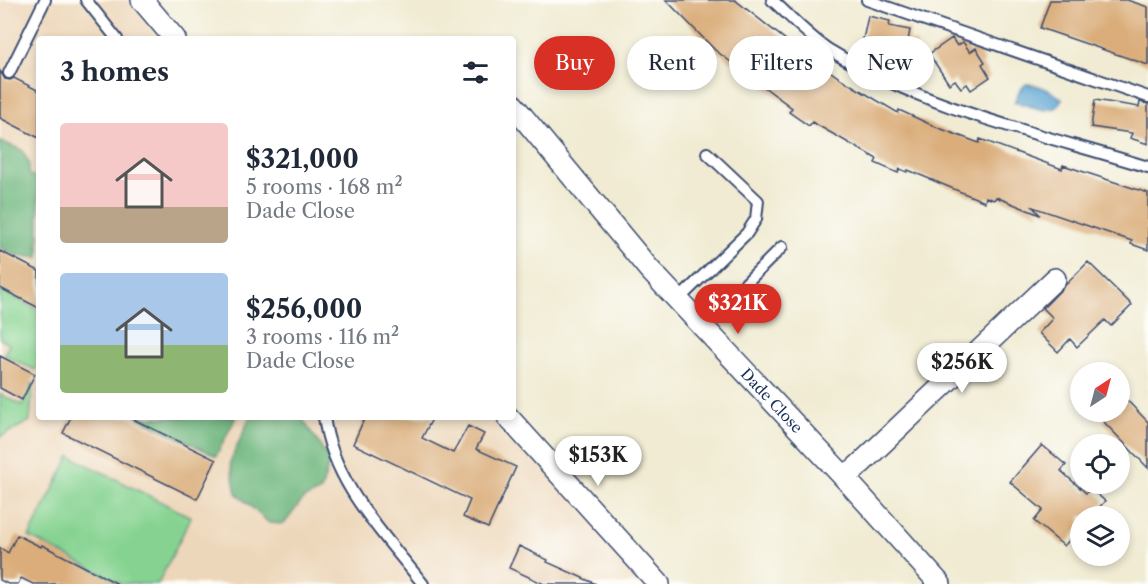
<!DOCTYPE html>
<meta charset="utf-8">
<style>
:root{--surface:#fff;--page:#f2f2f3;--text:#1f2937;--muted:#747a83;--accent:#d93025}
body{margin:0;font-family:"Libre Caslon Text",serif;background:var(--page);color:var(--text);height:100vh;display:flex;flex-direction:column;font-size:22px;white-space:nowrap}
*{box-sizing:border-box;margin:0}
p{font-size:20px;color:var(--muted)}
.icon{flex:none;width:33px;height:33px;fill:none;stroke:currentColor;stroke-width:2;stroke-linecap:round;stroke-linejoin:round}
.map{position:relative;flex:1;overflow:hidden}
.drawer{position:absolute;left:36px;top:36px;width:480px;height:384px;display:flex;flex-direction:column;background:var(--surface);border-radius:6px;box-shadow:0 3px 9px #0003}
.drawer>*{flex:none}
.guide{position:absolute;left:534px;top:36px;width:524px;height:54px;display:flex;gap:12px}
.needle{width:39px;rotate:36deg}
.tools{position:absolute;left:1070px;top:362px;display:grid;gap:12px}
.tools a{display:grid;place-items:center;width:60px;height:60px;border-radius:50%;background:var(--surface);box-shadow:0 3px 9px #0003;font-size:30px}
.price{position:absolute;translate:-50% -51px;padding:0 14px;border-radius:21px;background:#fff;color:#222;font-size:20px;line-height:39px;filter:drop-shadow(0 2px 3px #0008)}
.price::after{content:'';position:absolute;left:50%;top:36px;width:18px;height:14px;margin-left:-9px;background:inherit;clip-path:polygon(0 0,100% 0,50% 100%)}
.price.on{background:var(--accent);color:#fff}
ul{padding:0;list-style:none}
li{display:flex;align-items:center;gap:18px;height:150px;padding:0 24px}
li span{display:grid;place-items:center;flex:none;width:168px;height:120px;border-radius:6px;color:#555}
li>.icon{margin-inline-start:auto}
span .icon{width:72px;height:72px;fill:#fffc;stroke-width:1}
li b{font-size:26px}
h2{display:flex;justify-content:space-between;align-items:center;height:72px;padding:0 24px;font-size:26px}
.chip{padding:0 21px;border-radius:27px;background:var(--surface);box-shadow:0 3px 9px #0003;font-size:21px;line-height:54px}
.chip.on{background:var(--accent);color:#fff}
.map>svg:first-child{display:block}
.built{fill:#edd7ba}
.green{fill:#86d391;stroke:#508178;stroke-width:1.5}
.forest{fill:#6cb57b;stroke:#44726c;stroke-width:1.5}
.water{fill:#58a3d0;stroke:#3a6997;stroke-width:1.5}
.building{fill:#daad7a}
.lines{fill:none;stroke-linecap:round;stroke-linejoin:round}
.lane-casing{stroke:#3b4b6f;stroke-width:14}
.street-casing{stroke:#3b4b6f;stroke-width:24}
.lane{stroke:#fff;stroke-width:10}
.street{stroke:#fff;stroke-width:21}
.labels{text-anchor:middle;dominant-baseline:central;stroke-width:4.5;stroke-linejoin:round;paint-order:stroke}
.street-label{font-size:15px;fill:#1b2f5e;stroke:#fdfcf7}
</style>
<div class="map">
<svg width="1148" height="584" viewBox="0 0 1148 584">
<rect width="100%" height="100%" fill="#fdfcf7"/>
<filter id="ink" filterUnits="userSpaceOnUse"><feTurbulence type="fractalNoise" baseFrequency=".0167" numOctaves="2"/><feDisplacementMap in="SourceGraphic" scale="12" xChannelSelector="R" yChannelSelector="G"/><feConvolveMatrix kernelMatrix="1 2 1 2 8 2 1 2 1" color-interpolation-filters="sRGB"/></filter>
<filter id="wash" filterUnits="userSpaceOnUse"><feTurbulence type="fractalNoise" baseFrequency=".008" numOctaves="4" result="noise"/><feDisplacementMap in="SourceGraphic" scale="24" xChannelSelector="R" yChannelSelector="G"/><feGaussianBlur stdDeviation="1.35" result="paint"/><feColorMatrix in="noise" values="0 0 0 0 0 0 0 0 0 0 0 0 0 0 0 0 0 1.4 0 .05"/><feComposite in="paint" operator="in"/></filter>
<g filter="url(#wash)">
<rect width="100%" height="100%" fill="#f0ebd2"/>
<path class="built" d="M0 0H130L162 39H39V417H498L651 584H0Z"/>
<path class="green" d="M0 290 39 310V363L35 370 4 355 9 344 0 339Z
M33 382 30 421 0 437V394L22 405Z
M70 456 191 517 158 584H122L29 537Z"/>
<path class="forest" d="M0 141 22 150 29 163V175L39 178V258L15 255 0 248Z
M137 417H236L216 456Z
M250 417H304L303 420 330 460 321 491 303 499 284 524 269 523 236 493 230 462Z"/>
<path class="water" d="M1026 84C1039 84 1052 91 1062 99L1056 108 1044 110 1014 102 1020 90Z"/>
<g id="blocks">
<path class="building" d="M666 0H735L819 66 820 64 841 79 898 113 899 110 936 127 979 143 980 139 1062 169 1063 165 1148 193V250L1131 244 1132 241 1033 207 1040 215 996 197 994 200 986 197 985 202 908 170 907 172 900 169 898 173 875 163 877 159 819 126 812 122 809 126 789 112 792 108 715 50Z
M1050 0H1127L1148 7V65L1040 28Z
M868 16 890 21 889 26 910 30 908 41 917 43 913 60 883 53 884 49 862 44Z
M952 38 957 46 963 42 970 52 976 48 985 62 982 64 990 77 971 90 967 84 961 88 955 80 949 84 929 54Z
M0 71 5 79 10 80 14 78 39 91V138L0 118Z
M1095 100 1139 107 1140 102 1148 104V144L1130 138 1132 133 1091 127Z
M0 251 39 271V308L0 288Z
M1088 262 1132 305 1111 326 1105 320 1077 347 1070 339 1058 352 1039 333 1053 318 1043 308Z
M0 356 35 374 22 400 0 388Z
M1124 397 1148 422V468L1103 421 1112 411H1119V403Z
M71 417H129L216 460 197 499 63 433Z
M365 417H433L422 438 453 453 468 426 484 434 476 449 516 467 488 528 463 517 470 500 353 444Z
M1042 445 1066 465 1061 471 1086 493 1091 489 1105 501 1091 516H1080V528L1064 546 1034 521 1043 510 1010 482Z
M17 535 41 547 42 545 118 584H33L21 578 18 584H8L0 580V548L8 553Z
M519 546 548 560 547 562 596 584H544L509 568Z"/>
</g>
</g>
<g filter="url(#ink)">
<use href="#blocks" fill-opacity="0" stroke="#3b4b6f" stroke-width="1.5"/>
<g class="lines">
<g class="lane-casing">
<path id="lane" d="M86 0 117 39
M772 0C789 15 812 40 831 51 927 110 1041 134 1148 167
M867 0 1148 97
M9 73 45 0
M678 300 747 233 756 219 758 201 707 153
M703 326 782 247
M324 417C333 484 383 533 423 584"/>
</g>
<g class="street-casing">
<g id="street">
<path d="M142 0 175 39"/>
<path id="s1" d="M513 105 649 269 843 476 940 584"/>
<path d="M508 417 659 584"/>
<path d="M843 476 855 469 1055 279"/>
</g>
</g>
<use href="#lane" class="lane"/>
<use href="#street" class="street"/>
</g>
</g>
<g class="labels">
<g class="street-label">
<text stroke="none"><textPath href="#s1" startOffset="393">Dade Close</textPath></text>
</g>
</g>
</svg>
<div class="tools">
<a><svg class="needle" viewBox="-14 -14 28 28"><path d="M0-13l5 13h-10z" fill="#e53935"/><path d="M0 13l5-13h-10z" fill="#747a83"/></svg></a>
<a><svg class="icon" aria-label="locate" viewBox="0 0 24 24"><circle cx="12" cy="12" r="6"/><path d="M12 2v4M12 18v4M2 12h4M18 12h4"/></svg></a>
<a><svg class="icon" aria-label="layers" viewBox="0 0 24 24"><path d="M12 4l9 5-9 5-9-5zM3 14l9 5 9-5"/></svg></a>
</div>
<b class="price on" style="left:738px;top:335px">$321K</b>
<b class="price" style="left:962px;top:394px">$256K</b>
<b class="price" style="left:598px;top:487px">$153K</b>
<div class="guide">
<a class="chip on">Buy</a>
<a class="chip">Rent</a>
<a class="chip">Filters</a>
<a class="chip">New</a>
</div>
<section class="drawer">
<h2>3 homes<svg class="icon" aria-label="filters" viewBox="0 0 24 24"><path d="M4 7h16M4 17h16"/><circle cx="9" cy="7" r="2"/><circle cx="15" cy="17" r="2"/></svg></h2>
<ul>
<li><span style="background:linear-gradient(#f6c9c9 70%,#b9a48a 0)"><svg class="icon" aria-label="home" viewBox="0 0 24 24"><path d="M3 11l9-7 9 7M6 9v11h12V9"/></svg></span><div><b>$321,000</b><p>5 rooms · 168 m²</p><p>Dade Close</p></div></li>
<li><span style="background:linear-gradient(#a9c7e8 60%,#8fb573 0)"><svg class="icon" aria-label="home" viewBox="0 0 24 24"><path d="M3 11l9-7 9 7M6 9v11h12V9"/></svg></span><div><b>$256,000</b><p>3 rooms · 116 m²</p><p>Dade Close</p></div></li>
</ul>
</section>
</div>
